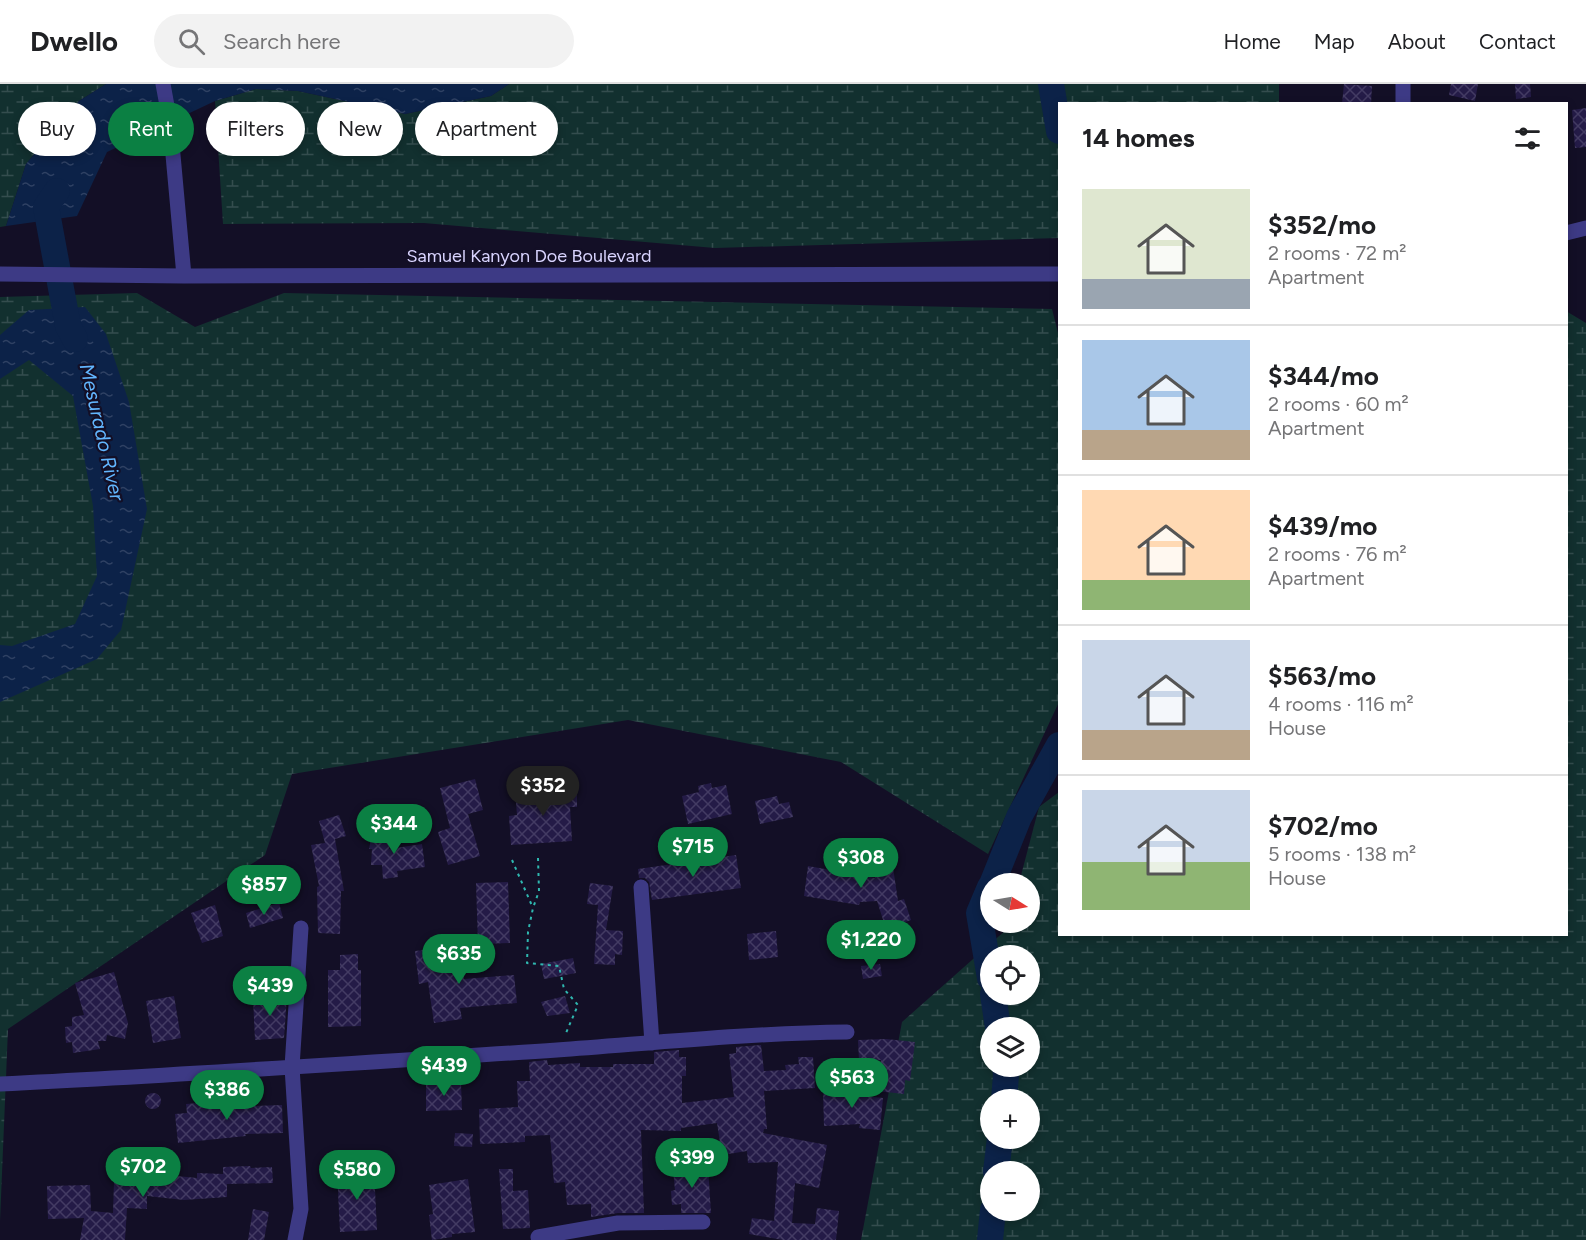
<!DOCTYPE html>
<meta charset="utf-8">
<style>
:root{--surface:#fff;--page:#f2f2f2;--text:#202124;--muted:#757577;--line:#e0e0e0;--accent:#0b8043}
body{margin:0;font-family:Figtree,sans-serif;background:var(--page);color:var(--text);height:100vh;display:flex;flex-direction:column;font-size:22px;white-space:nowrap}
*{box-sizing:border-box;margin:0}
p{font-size:20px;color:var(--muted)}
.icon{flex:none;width:33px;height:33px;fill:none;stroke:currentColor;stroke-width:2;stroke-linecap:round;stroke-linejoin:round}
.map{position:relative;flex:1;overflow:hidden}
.drawer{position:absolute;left:1058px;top:18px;width:510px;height:834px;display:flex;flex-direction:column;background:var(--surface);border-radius:0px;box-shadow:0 3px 9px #0003}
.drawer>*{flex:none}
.hud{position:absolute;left:18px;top:18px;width:570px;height:54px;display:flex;gap:12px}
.needle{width:39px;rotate:101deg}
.buttons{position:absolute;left:980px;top:789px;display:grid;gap:12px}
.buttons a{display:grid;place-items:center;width:60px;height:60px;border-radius:50%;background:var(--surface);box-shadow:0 3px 9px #0003;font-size:30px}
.price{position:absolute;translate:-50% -51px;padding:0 14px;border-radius:21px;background:var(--accent);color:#fff;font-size:20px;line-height:39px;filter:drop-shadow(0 2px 3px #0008)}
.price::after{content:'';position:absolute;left:50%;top:36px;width:18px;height:14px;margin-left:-9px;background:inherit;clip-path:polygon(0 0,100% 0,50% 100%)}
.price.on{background:#222;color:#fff}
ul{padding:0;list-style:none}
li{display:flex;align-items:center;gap:18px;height:150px;padding:0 24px}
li+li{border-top:2px solid var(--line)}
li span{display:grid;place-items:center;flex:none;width:168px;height:120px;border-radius:0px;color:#555}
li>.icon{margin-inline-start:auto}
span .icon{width:72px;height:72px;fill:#fffc;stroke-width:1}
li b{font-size:26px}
h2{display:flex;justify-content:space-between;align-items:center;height:72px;padding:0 24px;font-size:26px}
.pill{padding:0 21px;border-radius:27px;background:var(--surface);box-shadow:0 3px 9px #0003;font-size:21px;line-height:54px}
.pill.on{background:var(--accent);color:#fff}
header{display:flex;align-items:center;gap:36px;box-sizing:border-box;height:84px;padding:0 30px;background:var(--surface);border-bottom:2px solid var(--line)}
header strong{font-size:28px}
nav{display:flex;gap:33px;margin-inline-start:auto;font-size:21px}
.search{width:420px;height:54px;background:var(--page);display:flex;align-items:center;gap:15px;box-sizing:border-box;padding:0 21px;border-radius:33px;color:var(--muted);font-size:22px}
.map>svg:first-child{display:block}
.wetland{fill:url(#wetland-marsh);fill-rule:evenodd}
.water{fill:url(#water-ripples)}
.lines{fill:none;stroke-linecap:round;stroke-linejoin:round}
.river{stroke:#0c2248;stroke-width:26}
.building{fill:url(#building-cross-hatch)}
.path{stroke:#2fb8b0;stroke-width:2;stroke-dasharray:3 4.5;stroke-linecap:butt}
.minor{stroke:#3d3a85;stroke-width:15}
.labels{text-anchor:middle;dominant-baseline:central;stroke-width:4.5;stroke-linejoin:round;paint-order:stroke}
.street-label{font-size:18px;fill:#d9d4ff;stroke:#130f26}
.water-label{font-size:20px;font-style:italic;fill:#62b6ff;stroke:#130f26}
</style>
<header>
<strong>Dwello</strong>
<div class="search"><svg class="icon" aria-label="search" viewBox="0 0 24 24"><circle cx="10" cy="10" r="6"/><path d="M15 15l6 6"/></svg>Search here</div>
<nav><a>Home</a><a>Map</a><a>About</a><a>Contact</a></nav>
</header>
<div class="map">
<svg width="1586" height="1156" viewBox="0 0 1586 1156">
<defs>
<pattern id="wetland-marsh" width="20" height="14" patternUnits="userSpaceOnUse" patternTransform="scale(1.5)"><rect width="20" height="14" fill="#12302f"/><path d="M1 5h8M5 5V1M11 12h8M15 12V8" fill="none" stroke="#344d4e"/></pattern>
<pattern id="water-ripples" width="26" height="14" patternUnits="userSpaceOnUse" patternTransform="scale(1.5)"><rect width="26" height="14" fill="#0c2248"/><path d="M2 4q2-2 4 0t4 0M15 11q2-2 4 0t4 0" fill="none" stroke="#2f4163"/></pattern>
<pattern id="building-cross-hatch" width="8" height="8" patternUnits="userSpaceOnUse" patternTransform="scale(1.5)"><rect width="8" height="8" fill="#241b47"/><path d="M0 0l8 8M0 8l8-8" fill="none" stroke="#433b63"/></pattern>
</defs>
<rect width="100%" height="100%" fill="#130f26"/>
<path class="wetland" d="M0 0H106L79 17 26 80 6 142 0 143Z
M509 0H1279V19L1059 20V154L715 164 424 139 223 140 215 17 256 5 298 7 405 30 491 12Z
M137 209 195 243 284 209 1052 225 1059 253V618L988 770 841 678 628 636 292 690 265 771 8 945 0 1137V213Z
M1566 227 1586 239V1156H861L902 938 1007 845 1009 839 1029 838V800L1019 799 1039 723 1059 708V850H1566ZM990 872H1029V910H990ZM990 944H1029V982H990ZM990 1016H1029V1054H990ZM990 1088H1029V1126H990Z"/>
<path class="water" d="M106 0H509L491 12 405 30 298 7 256 5 215 17 107 68 77 132 6 142 26 80 79 17Z
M85 223 106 250 129 318 147 425 121 546 97 575 0 618V561L12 562 75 540 97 492 93 422 73 312 29 276 0 295V251L29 226Z"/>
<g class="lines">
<path class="river" d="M1051 0 1059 47
M57 107 46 123 68 242 75 255
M992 800 1019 733 1059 661
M990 803 979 829 990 894
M993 910 998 944
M1004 1016 1006 991 1005 982
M996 1088 1000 1054
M990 1156 993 1126"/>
</g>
<path class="building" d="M1344 0 1372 2 1371 20H1342Z
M1451 0H1478L1475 17 1449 11Z
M1515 0H1530L1531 13 1516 15Z
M1586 24V63L1575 64 1572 26Z
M475 695 483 726 468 730 480 772 448 781 438 748 450 744 440 704Z
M711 699 712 704 726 701 732 730 688 740 682 712 699 708 698 702Z
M577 705V723H570L572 757 511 761 509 732 517 731 515 707Z
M777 712 779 720 789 718 793 733 760 740 755 717Z
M339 731 346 752 335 755 344 807H341L340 850 318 849 317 803 319 802 311 761 325 759 319 737Z
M373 745 392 748 389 765 422 760 425 783 397 787 398 793 383 795 382 781H371L372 765H369Z
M891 770 898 817 904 815 911 836 886 845 877 817 860 818 859 821 804 812 808 782 875 794 872 773Z
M736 771 741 804 652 816 649 798 645 794H639L638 785Z
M508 798 510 859 478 860 476 799Z
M590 799 613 802 606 846 623 847 622 871 615 870V881L594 880 598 821 587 820Z
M279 819 283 834 250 844 246 829Z
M215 821 223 852 202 859 191 829Z
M776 847 778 873 749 876 747 850Z
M461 862 464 895 514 891 517 919 460 924 462 935 434 939 428 898 419 900 415 867Z
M358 870V886H361V942L328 943V886H340V871Z
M573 874 576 889 544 895 541 880Z
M880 880 882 892 863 895 861 882Z
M114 888 128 939 125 955 107 951 106 957H98L100 965 73 969 72 958 66 959 65 943 72 942V933L84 931 75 899Z
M174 912 181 954 153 959 146 917Z
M287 912 284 954 255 956 253 914Z
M565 912 570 929 547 932 541 918Z
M886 955 915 958 910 997 905 996 904 1010 877 1007 881 976 859 977 858 956Z
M761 961 764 987 786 986 785 981 799 980 798 973H813L815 1004 764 1007 767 1045H764L763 1049 827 1061 819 1104 795 1099 792 1139 815 1140 817 1124 839 1127 836 1156H783L749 1150 752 1134 774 1137 778 1078 748 1079 747 1067 722 1071 717 1039 681 1044V1047L641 1046 644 1129H618L591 1133V1120L567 1121 565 1098 554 1099 550 1051 525 1052V1058L480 1060 479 1025 518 1023 517 997H530L529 978 547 976 548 981 580 979V983H613V980H654V968L679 966V973H686V992H682V1019L734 1013 729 970 736 969V963Z
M461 999 462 1026 426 1027V1000Z
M856 1003V1011L883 1014 880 1046 859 1044 860 1040 824 1042 823 1005Z
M145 1017a8 8 0 1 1 16 0a8 8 0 1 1-16 0Z
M212 1018V1022L254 1018V1022L282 1021 283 1049 245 1050 246 1052 178 1059 175 1030 187 1029 186 1020Z
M455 1049 473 1050 472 1063 454 1062Z
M694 1077V1084L708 1083 711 1129H681V1120L672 1121 671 1107 675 1106 673 1086 679 1085V1078Z
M250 1082 251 1084 272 1083 273 1099 227 1100V1113L184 1116 147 1112V1125L127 1124 125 1156H80L84 1134 48 1135 47 1102 90 1101 91 1127 113 1129 114 1098 156 1100 157 1090 197 1094V1089L223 1090V1083Z
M499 1085H513V1107L528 1106 530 1144 503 1145Z
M374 1086 377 1146 340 1148 337 1087Z
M468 1095 475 1148 452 1150V1153L432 1156 429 1131 433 1130 429 1101Z
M253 1125 269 1128 264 1156H248Z"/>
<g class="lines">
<path class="path" d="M538 774 539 807 533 824 528 848 527 879 559 882 564 905 578 921 566 949
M512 776 533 824"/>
<path class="minor" d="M163 0 170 38 184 192
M1403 20V0
M1566 149 1586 144
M0 190 184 192 1059 190
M641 803 652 959
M0 1000C186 991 372 978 557 966 654 959 750 949 847 948
M538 1153 618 1139 703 1138
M295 1156 301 1125 292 983 301 844"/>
</g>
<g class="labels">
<g class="street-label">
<text x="529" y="172">Samuel Kanyon Doe Boulevard</text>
</g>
<g class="water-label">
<text transform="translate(102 348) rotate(77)">Mesurado River</text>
</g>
</g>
</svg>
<div class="buttons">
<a><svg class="needle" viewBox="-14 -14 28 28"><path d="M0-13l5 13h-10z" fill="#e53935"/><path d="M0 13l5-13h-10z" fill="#757577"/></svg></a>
<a><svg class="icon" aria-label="locate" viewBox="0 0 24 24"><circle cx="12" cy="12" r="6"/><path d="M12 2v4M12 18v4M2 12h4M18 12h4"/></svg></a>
<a><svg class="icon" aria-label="layers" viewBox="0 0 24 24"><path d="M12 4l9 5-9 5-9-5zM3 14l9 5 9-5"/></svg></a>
<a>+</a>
<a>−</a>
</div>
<b class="price on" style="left:543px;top:733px">$352</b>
<b class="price" style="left:394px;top:771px">$344</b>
<b class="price" style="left:693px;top:794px">$715</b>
<b class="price" style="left:861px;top:805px">$308</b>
<b class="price" style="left:264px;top:832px">$857</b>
<b class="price" style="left:871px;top:887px">$1,220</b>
<b class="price" style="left:459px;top:901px">$635</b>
<b class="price" style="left:270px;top:933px">$439</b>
<b class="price" style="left:444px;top:1013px">$439</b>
<b class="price" style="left:852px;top:1025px">$563</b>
<b class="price" style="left:227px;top:1037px">$386</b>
<b class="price" style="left:692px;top:1105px">$399</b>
<b class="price" style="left:143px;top:1114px">$702</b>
<b class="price" style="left:357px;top:1117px">$580</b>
<div class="hud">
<a class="pill">Buy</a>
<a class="pill on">Rent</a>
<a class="pill">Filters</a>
<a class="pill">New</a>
<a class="pill">Apartment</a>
</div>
<section class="drawer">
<h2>14 homes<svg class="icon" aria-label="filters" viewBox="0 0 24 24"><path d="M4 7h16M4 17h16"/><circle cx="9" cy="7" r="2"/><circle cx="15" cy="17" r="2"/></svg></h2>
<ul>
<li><span style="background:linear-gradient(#dfe7d0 75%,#9aa5b1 0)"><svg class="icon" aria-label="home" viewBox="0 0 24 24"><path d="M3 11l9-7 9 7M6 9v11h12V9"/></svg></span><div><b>$352/mo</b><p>2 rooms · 72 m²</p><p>Apartment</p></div></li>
<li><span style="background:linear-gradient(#a9c7e8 75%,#b9a48a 0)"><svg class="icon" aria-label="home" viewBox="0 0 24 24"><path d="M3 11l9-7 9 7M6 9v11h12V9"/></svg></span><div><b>$344/mo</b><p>2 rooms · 60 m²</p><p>Apartment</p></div></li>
<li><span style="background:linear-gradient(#ffd9b3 75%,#8fb573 0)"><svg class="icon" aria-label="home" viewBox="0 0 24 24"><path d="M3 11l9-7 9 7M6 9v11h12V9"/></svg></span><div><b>$439/mo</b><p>2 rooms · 76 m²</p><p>Apartment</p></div></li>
<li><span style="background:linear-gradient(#c9d6e8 75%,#b9a48a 0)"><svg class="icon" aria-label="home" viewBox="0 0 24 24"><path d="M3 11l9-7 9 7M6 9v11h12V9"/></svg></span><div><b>$563/mo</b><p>4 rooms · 116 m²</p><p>House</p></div></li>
<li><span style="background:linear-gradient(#c9d6e8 60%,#8fb573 0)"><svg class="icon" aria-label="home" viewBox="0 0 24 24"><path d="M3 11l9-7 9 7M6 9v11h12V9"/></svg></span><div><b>$702/mo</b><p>5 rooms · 138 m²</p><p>House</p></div></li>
</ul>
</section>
</div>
